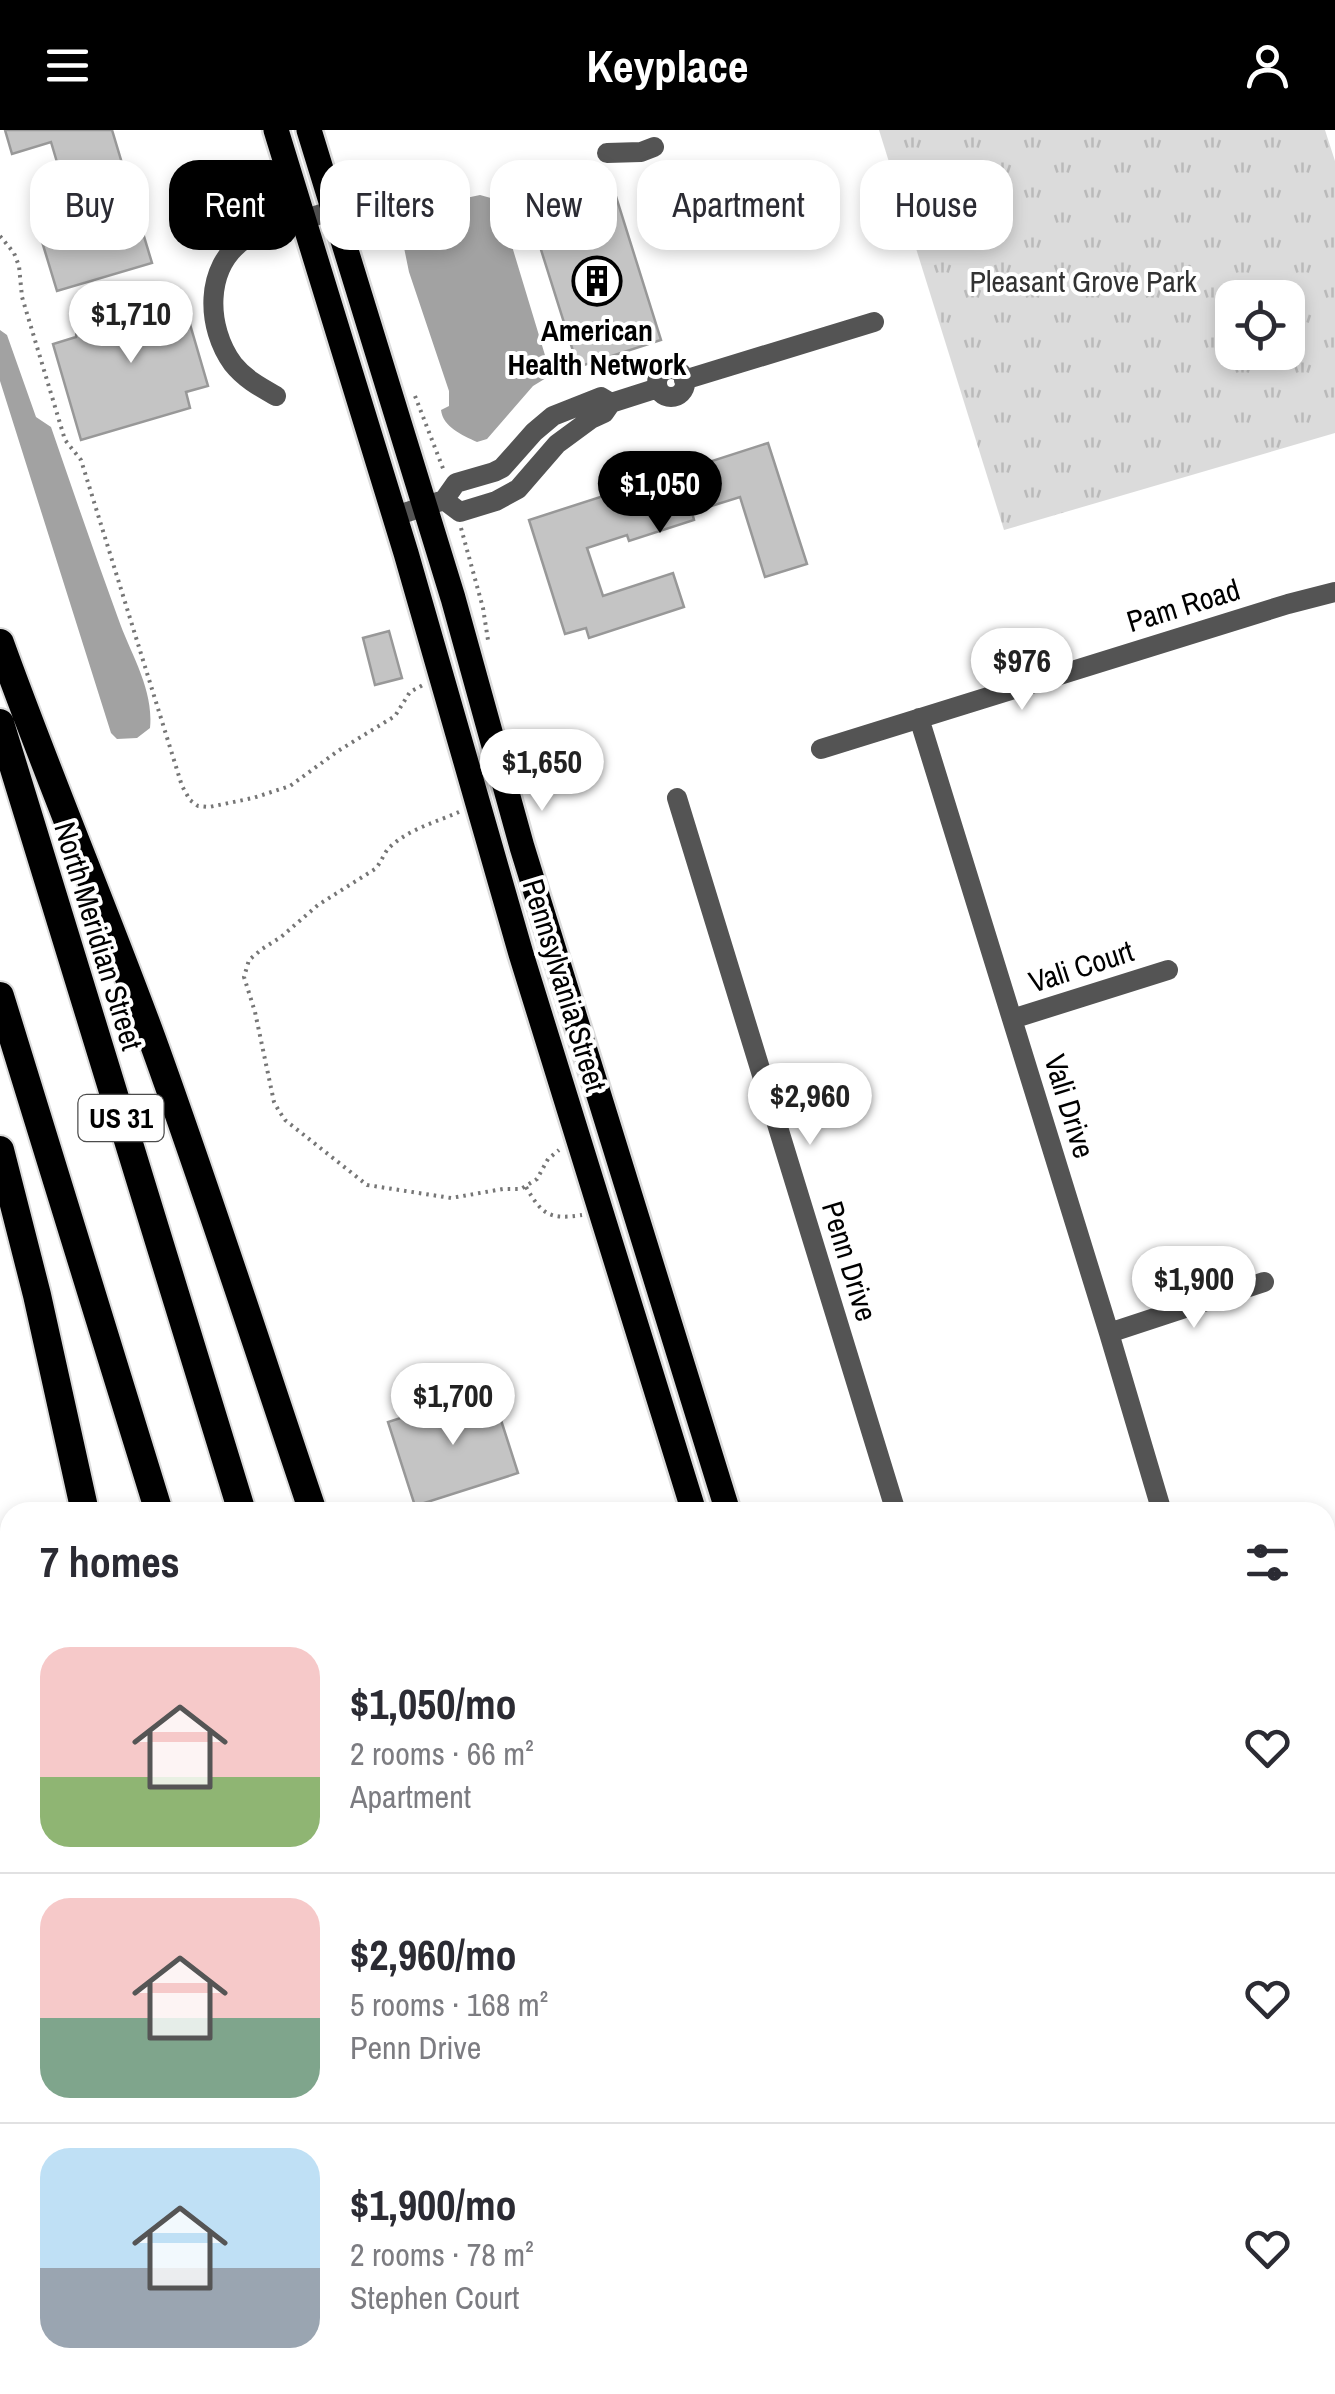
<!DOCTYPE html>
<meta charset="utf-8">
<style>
:root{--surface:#fff;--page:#f7f7f7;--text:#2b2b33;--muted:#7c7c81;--line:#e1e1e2;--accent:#000}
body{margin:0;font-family:"Archivo Narrow",sans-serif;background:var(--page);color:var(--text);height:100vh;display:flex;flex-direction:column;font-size:38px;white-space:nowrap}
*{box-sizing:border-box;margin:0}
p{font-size:32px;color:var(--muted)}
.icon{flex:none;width:55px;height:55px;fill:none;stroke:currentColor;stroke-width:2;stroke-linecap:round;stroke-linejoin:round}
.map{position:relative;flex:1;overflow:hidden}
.drawer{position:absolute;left:0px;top:1372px;width:1335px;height:892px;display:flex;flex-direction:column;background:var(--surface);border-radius:30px 30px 0 0;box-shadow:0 5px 15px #0003}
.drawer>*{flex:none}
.guide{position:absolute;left:30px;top:30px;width:1275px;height:90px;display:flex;gap:20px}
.tools{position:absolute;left:1215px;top:150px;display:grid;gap:20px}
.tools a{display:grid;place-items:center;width:90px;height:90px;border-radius:20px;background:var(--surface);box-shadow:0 5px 15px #0003;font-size:50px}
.price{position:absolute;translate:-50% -85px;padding:0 22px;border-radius:35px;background:#fff;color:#222;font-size:32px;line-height:65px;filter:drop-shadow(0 2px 5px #0008)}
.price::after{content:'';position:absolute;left:50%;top:60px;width:30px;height:22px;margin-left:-15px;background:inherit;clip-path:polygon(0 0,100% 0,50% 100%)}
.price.selected{background:var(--accent);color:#fff}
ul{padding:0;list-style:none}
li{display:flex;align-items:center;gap:30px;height:250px;padding:0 40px}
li+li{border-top:2px solid var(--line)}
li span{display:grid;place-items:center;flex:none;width:280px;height:200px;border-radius:30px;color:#555}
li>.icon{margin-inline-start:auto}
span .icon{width:120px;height:120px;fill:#fffc;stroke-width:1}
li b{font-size:42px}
h2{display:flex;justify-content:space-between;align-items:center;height:120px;padding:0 40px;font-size:42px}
.chip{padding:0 35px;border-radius:30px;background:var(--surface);box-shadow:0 5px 15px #0003;font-size:35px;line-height:90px}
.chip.selected{background:var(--accent);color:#fff}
header{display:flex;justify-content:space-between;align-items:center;height:130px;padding:0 40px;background:var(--accent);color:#fff;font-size:45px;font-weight:800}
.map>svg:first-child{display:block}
.park{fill:url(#park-tufts);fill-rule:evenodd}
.water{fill:#a2a2a2}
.building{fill:#c4c4c4;stroke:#989898;stroke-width:2.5}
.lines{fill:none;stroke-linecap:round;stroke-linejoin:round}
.major-casing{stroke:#dbdbdb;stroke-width:30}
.highway-casing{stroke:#dbdbdb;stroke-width:32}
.path{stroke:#767676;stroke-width:4;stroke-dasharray:2.5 5;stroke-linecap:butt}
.minor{stroke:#545454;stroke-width:20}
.major{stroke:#000;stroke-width:25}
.highway{stroke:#000;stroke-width:28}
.labels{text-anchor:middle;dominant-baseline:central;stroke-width:8;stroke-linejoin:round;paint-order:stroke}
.shield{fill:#fff;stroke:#4c4c4c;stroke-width:2.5}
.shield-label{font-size:28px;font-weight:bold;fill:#000}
.park-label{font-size:30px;fill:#323232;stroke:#fff}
.poi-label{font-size:30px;font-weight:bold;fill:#000;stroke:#fff}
.street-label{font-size:30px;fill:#000;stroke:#fff}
</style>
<header><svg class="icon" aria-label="menu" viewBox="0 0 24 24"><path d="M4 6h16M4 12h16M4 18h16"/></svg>Keyplace<svg class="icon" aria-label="person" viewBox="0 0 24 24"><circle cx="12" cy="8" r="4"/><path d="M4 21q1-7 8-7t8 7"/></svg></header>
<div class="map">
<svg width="1335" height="2264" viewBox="0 0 1335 2264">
<defs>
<pattern id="park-tufts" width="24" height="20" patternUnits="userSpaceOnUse" patternTransform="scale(2.5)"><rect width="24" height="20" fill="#dbdbdb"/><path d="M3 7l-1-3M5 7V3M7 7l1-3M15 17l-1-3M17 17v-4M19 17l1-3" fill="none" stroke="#bababa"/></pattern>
</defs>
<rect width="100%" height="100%" fill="#fff"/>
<path class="park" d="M879 0H1325L1335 31V303L1004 400ZM1232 168H1288V222H1232Z"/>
<path class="water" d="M480 65 498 70 551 245 533 256 487 309 477 312C462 305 443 297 441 280L449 276V261L409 142 400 98 406 87 414 79Z
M0 200 7 205 36 287 51 297C73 361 95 425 118 488 130 523 154 559 150 598L137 608 117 609 111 603 0 251Z"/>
<path class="building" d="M5 0H112L152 133 57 161 40 105 71 95 66 77 70 76 51 12 12 24Z
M608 41 661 210 578 237 531 88 524 91 517 70Z
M180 160 208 256 186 262 190 278 81 310 53 214 76 207 77 195Z
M768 313 807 434 765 447 740 367 692 382 694 390 629 411 627 405 587 418 603 466 673 443 684 477 589 508 586 498 565 504 529 390Z
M389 501 402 548 375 555 363 508Z
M491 1259 518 1343 415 1376 388 1292Z"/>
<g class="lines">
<g class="major-casing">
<path id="major" d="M276 0 406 423 521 824 694 1382
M309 0 453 468 522 717 728 1382
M997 2255 1000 2264
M1025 2255 1028 2264"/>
</g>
<g class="highway-casing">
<path id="highway" d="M0 513C48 646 103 776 152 909 209 1066 260 1225 313 1382
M0 593 242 1382
M0 866 159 1382
M0 1020 37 1165 85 1382
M0 1915 10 1913
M350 2255 351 2264
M394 2255 397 2264
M438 2255 441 2264
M496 2255 499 2264
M580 2255 582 2264"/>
</g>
<path class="path" d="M0 106 14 123 19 136 22 167 65 310 81 330 182 656 190 670 198 676 209 677 253 668 290 656 338 621 395 586 410 562 423 555
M415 266 444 341
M461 398 483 478 488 510
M459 682C436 692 406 700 388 719 383 725 381 733 375 739L318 775 281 807 262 819 249 830 244 847 255 882 274 972 279 981 285 990 367 1055 451 1068 503 1059H521L537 1049 548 1029 559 1020
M526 1057C542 1085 550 1090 582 1085
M1325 1438 1335 1435"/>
<path class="minor" d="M607 23 641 22 654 17
M657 253a14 14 0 1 1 28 0a14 14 0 1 1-28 0Z
M684 250 874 192
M276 266C260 257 245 249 233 234 206 197 204 137 245 109 251 105 260 103 267 101 289 94 311 87 334 80
M444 370 460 382 496 371 518 359 557 314 591 289 604 283 611 273 658 258
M395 386 444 370 456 353 494 342 502 338 534 302 553 286 601 267 611 273
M919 588 1109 1203 1162 1382
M821 619 1288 474 1335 462
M677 668 896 1382
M1012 889 1168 840
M1109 1203 1264 1152
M1325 1465 1335 1462
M1325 1657 1335 1688
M0 1874 10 1871
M1261 2255 1264 2264"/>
<use href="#major" class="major"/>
<use href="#highway" class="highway"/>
</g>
<defs>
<g id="building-ring" transform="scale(2.5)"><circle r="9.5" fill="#fff" stroke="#000" stroke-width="1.5"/><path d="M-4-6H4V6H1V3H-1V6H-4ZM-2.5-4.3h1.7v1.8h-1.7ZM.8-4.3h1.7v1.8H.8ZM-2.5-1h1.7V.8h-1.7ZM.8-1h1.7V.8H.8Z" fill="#000"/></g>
</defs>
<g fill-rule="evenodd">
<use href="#building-ring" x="597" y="151"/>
</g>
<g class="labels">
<rect class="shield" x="78.5" y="965" width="85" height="46" rx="8"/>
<g class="shield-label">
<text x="121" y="988">US 31</text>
</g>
<g class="park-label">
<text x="1083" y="151">Pleasant Grove Park</text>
</g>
<g class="poi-label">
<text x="597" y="200">American<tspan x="597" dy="34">Health Network</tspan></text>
</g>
<g class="street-label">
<text transform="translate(1183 475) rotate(-17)">Pam Road</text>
<text transform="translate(99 806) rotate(73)">North Meridian Street</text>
<text transform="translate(1081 836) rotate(-18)">Vali Court</text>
<text transform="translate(565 855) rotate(73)">Pennsylvania Street</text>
<text transform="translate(1070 976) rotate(73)">Vali Drive</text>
<text transform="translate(850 1131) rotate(73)">Penn Drive</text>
</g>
</g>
</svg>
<div class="tools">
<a><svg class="icon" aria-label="locate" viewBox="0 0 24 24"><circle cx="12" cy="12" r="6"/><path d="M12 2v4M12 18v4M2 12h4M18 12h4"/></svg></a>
</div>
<b class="price" style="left:131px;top:236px">$1,710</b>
<b class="price selected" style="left:660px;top:406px">$1,050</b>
<b class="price" style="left:1022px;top:583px">$976</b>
<b class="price" style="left:542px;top:684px">$1,650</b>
<b class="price" style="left:810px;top:1018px">$2,960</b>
<b class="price" style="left:1194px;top:1201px">$1,900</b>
<b class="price" style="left:453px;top:1318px">$1,700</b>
<div class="guide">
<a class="chip">Buy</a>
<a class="chip selected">Rent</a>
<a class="chip">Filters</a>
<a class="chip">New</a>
<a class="chip">Apartment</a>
<a class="chip">House</a>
</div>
<section class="drawer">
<h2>7 homes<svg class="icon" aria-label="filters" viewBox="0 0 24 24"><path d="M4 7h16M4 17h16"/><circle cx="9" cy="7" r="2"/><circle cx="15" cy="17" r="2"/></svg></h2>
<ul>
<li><span style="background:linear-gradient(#f6c9c9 65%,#8fb573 0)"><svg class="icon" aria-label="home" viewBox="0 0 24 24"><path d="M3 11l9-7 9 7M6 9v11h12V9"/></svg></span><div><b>$1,050/mo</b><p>2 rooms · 66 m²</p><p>Apartment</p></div><svg class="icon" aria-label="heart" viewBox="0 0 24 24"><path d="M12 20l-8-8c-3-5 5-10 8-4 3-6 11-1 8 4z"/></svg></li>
<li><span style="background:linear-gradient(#f6c9c9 60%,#7fa58c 0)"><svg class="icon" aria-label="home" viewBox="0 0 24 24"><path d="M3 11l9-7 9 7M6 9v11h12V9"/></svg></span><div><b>$2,960/mo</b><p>5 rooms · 168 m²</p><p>Penn Drive</p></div><svg class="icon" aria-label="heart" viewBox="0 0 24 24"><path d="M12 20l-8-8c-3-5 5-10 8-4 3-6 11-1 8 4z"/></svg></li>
<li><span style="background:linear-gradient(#bfe0f5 60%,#9aa5b1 0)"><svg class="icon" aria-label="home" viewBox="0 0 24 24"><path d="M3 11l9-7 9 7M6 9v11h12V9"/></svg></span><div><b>$1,900/mo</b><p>2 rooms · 78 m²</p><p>Stephen Court</p></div><svg class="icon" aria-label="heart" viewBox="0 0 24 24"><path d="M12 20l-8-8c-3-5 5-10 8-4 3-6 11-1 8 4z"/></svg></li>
</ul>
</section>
</div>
